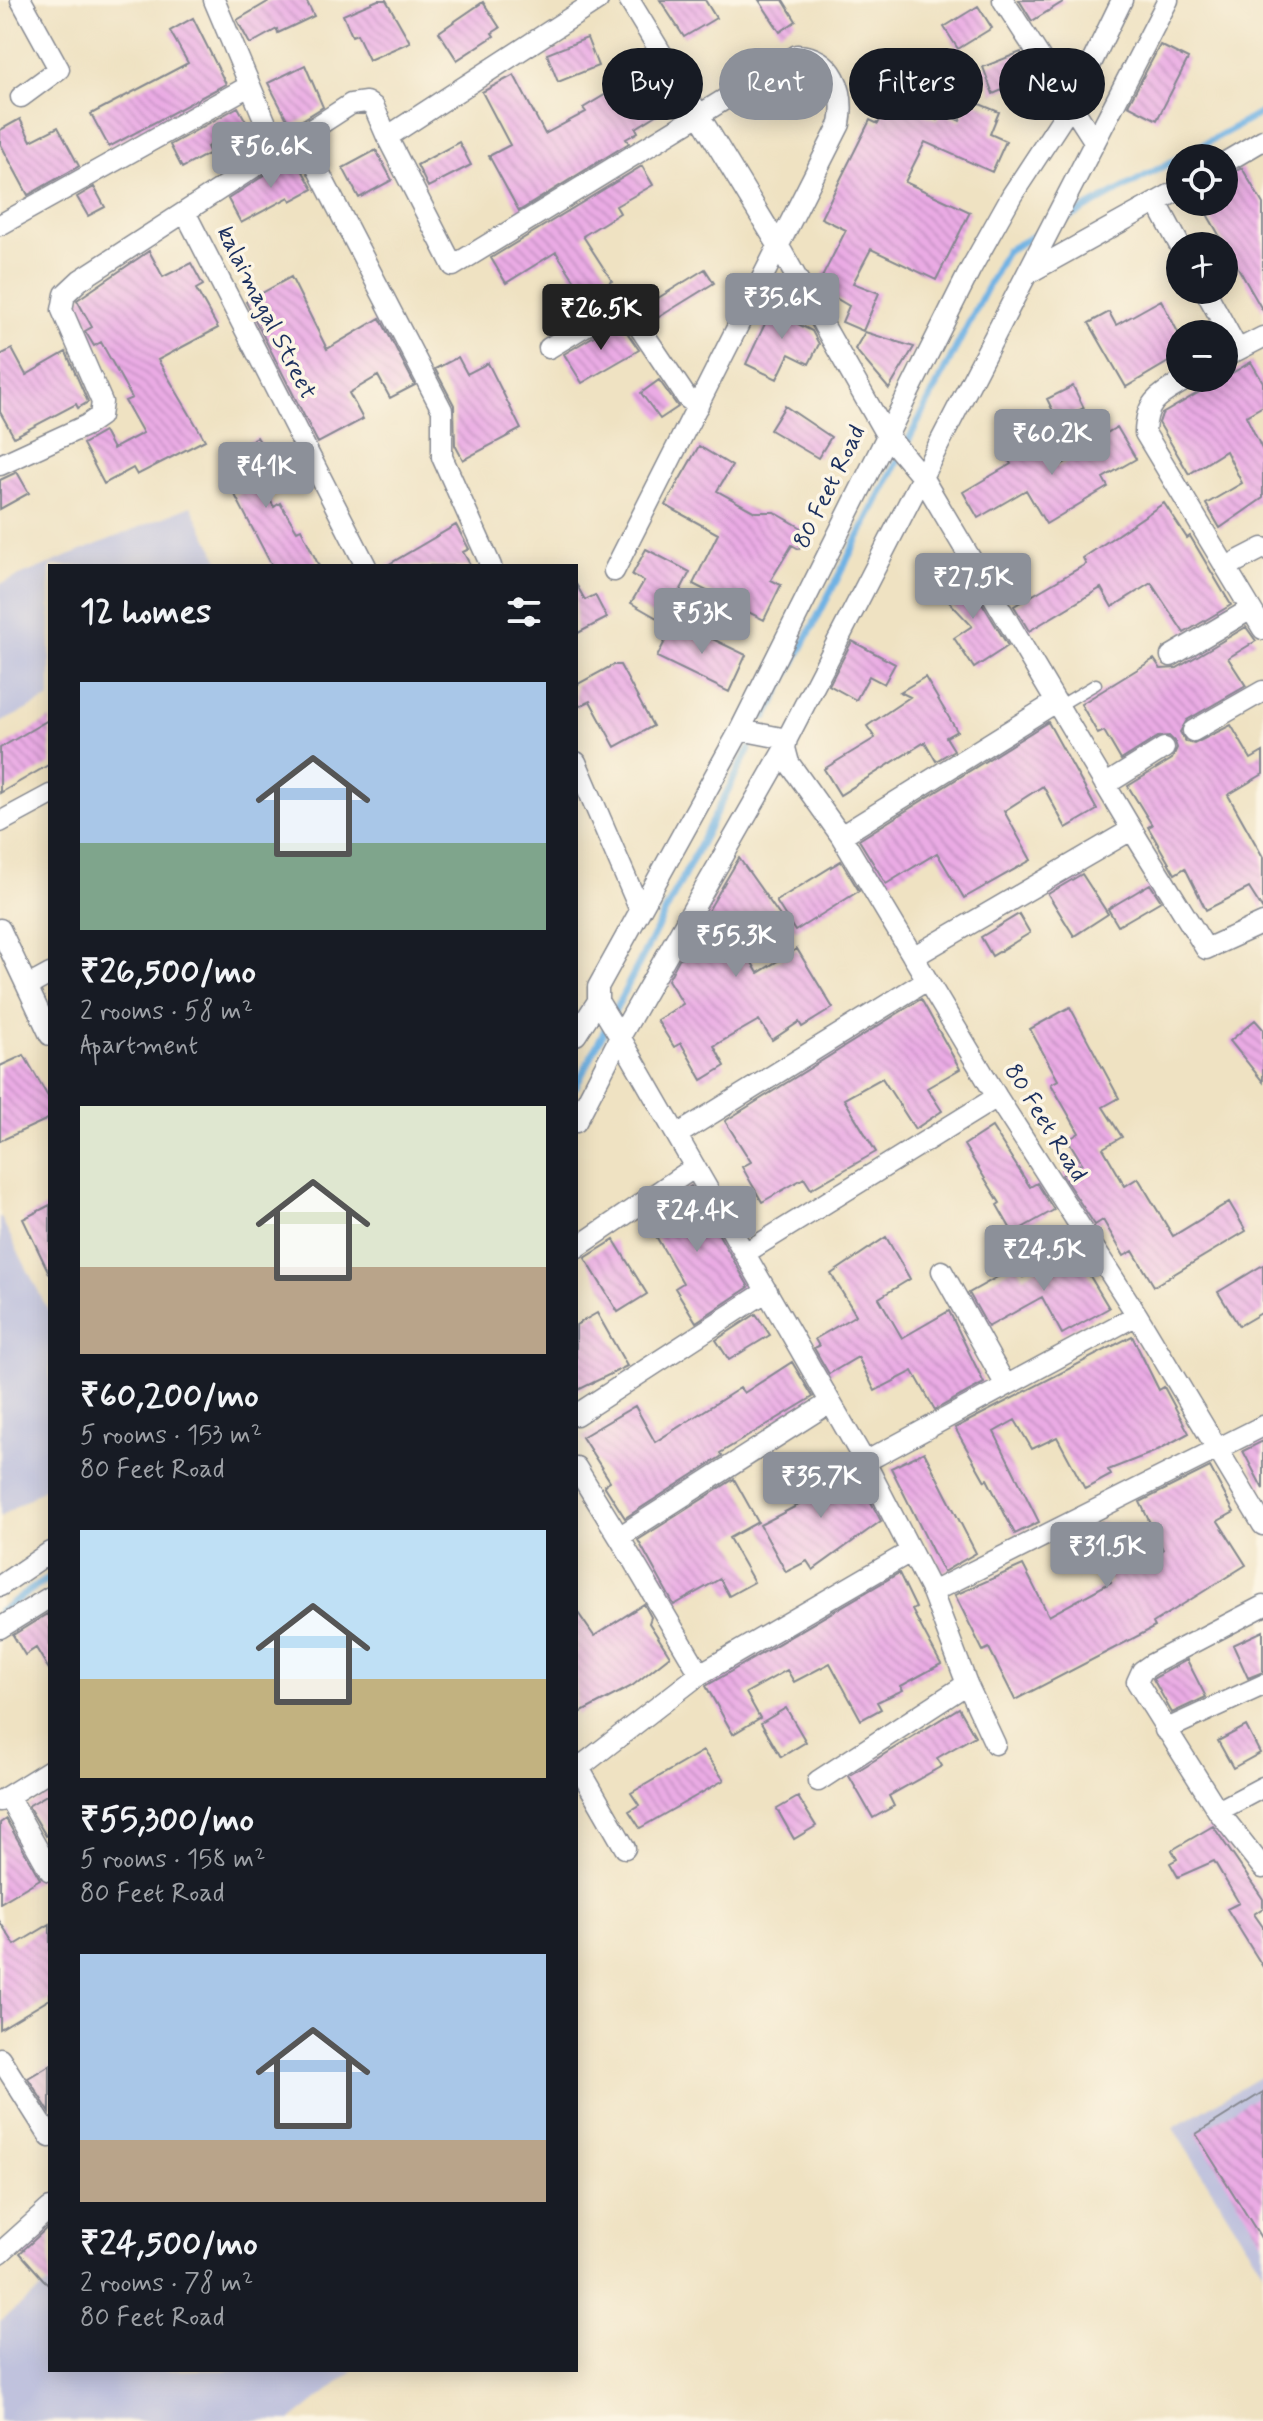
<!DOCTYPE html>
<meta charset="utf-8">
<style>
:root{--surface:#171b24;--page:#20242c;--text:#f1f3f6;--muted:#9ea1a6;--accent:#8c9099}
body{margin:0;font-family:Mynerve,sans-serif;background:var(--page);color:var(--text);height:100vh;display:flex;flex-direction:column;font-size:30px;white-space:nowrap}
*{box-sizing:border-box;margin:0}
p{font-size:26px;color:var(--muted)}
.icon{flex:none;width:44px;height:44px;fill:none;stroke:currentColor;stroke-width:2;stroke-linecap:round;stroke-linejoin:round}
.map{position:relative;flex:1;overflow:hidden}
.details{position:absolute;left:48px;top:564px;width:530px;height:1808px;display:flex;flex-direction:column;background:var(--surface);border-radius:0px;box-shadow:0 4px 20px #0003}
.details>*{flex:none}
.banner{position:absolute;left:602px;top:48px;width:540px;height:72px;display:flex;gap:16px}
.controls{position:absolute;left:1166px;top:144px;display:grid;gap:16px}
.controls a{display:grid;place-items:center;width:72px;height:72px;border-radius:50%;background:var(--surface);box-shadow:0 4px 20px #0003;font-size:40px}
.price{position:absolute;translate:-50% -68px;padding:0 18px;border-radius:8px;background:var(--accent);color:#fff;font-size:26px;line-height:52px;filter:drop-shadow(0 2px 4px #0008)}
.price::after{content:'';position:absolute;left:50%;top:48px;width:24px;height:18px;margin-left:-12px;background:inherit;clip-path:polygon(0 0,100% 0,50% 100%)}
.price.current{background:#222;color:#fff}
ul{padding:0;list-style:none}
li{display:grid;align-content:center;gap:16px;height:424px;padding:0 32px}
li span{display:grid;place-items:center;height:248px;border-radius:0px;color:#555}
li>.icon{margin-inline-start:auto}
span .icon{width:144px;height:144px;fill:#fffc;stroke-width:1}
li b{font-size:34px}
h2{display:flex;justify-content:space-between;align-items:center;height:96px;padding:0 32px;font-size:34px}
.tag{padding:0 28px;border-radius:36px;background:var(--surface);box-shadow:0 4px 20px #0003;font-size:28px;line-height:72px}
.tag.current{background:var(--accent);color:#fff}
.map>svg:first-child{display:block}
.industrial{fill:#c0c2dd}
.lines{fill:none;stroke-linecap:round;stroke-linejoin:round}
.stream{stroke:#6fb2e4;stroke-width:7}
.building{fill:url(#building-back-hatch)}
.lane-casing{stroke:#858890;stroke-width:13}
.street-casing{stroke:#858890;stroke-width:23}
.lane{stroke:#fff;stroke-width:10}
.street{stroke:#fff;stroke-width:20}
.labels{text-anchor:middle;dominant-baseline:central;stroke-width:7;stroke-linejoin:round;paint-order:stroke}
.street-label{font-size:24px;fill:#1b2f5e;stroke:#fcf5e5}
</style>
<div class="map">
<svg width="1263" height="2421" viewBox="0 0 1263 2421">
<defs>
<pattern id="building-back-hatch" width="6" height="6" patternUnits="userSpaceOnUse" patternTransform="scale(2)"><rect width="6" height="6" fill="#eaabe4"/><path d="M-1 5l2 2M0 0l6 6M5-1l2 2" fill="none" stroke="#c893c6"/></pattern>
</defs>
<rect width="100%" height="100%" fill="#fcf5e5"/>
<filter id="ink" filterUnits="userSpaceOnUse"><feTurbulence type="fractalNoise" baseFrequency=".0125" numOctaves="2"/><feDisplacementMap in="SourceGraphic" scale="16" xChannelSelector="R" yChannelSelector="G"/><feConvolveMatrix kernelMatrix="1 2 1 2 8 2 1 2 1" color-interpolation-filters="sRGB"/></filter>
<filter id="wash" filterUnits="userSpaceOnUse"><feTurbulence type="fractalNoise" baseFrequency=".006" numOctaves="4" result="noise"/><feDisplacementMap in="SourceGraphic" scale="32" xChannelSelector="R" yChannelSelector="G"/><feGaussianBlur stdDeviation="1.8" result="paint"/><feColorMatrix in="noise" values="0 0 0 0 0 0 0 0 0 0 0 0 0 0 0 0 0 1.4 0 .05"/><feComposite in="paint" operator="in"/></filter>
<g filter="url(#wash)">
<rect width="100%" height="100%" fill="#efe2c2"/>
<path class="industrial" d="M191 506 222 566H50V698L0 723V584Z
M0 1216 50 1314V1485L0 1517Z
M1263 2075V2271L1173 2128Z
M50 2283V2370H354L291 2421H0V2321Z"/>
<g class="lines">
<path class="stream" d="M1061 222 1263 112
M766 717 1006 251 1043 231
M576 1086 749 749
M0 1611 50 1577"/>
</g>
<g id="blocks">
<path class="building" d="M271 0H306L314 16 278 33 277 29 250 44 237 20Z
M378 0H386L410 42 369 60 357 34 352 36 343 15Z
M660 0H705L716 18 684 37Z
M759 0H783L796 21 780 32Z
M1019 0H1066L1032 21Z
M483 2 500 28 492 33 494 36 457 60 439 32Z
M978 6 992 28 958 49 944 27Z
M193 18 226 84 109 147 91 114 188 63 170 31Z
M587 38 598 66 558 82 547 54Z
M1160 45 1188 59 1157 120 1128 105Z
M1021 52 1031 78 993 94 983 67Z
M305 65 323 107 291 127 268 83Z
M514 75 545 134 586 112 583 108 608 93H615L623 106 663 82 676 103 636 128 638 132 626 139 629 143 519 211 489 156 510 145 482 92Z
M890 99 937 120 941 112 960 121 970 100 999 112 990 134 1006 141 992 172 925 142 905 182 970 212 936 280 871 249 853 283 879 293 863 331 842 322 849 306 817 287 846 230 821 218 870 120 878 124Z
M238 107 248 125 207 147 210 153 182 168 170 145Z
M20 119 31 141 58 127 79 166 28 195 0 143V130Z
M459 142 471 165 428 187 417 165Z
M376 150 392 180 359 198 343 168Z
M294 156 313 189 291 201 289 197 241 223 228 199Z
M642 166 653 185 616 206 620 213 583 236 612 281 586 298 556 252 506 283 491 258Z
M1242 168 1263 204V311L1200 202H1224V176Z
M94 187 105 207 88 216 77 197Z
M149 251 163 277 191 263 203 285 196 289 218 328 158 360 205 440 137 475 133 468 104 484 83 444 104 432 113 449 143 433 125 401 132 398 101 342 94 346 85 331 92 327 77 300Z
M705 269 714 283 651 322 642 308Z
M291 277 327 349 380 318 415 385 390 398 378 376 349 393 363 419 318 443 246 302Z
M778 296 798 306 792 321 812 331 819 344 809 364 789 354 777 379 746 364Z
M1161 300 1180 336V355L1126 387 1089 323 1109 312 1116 325Z
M619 321 639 350 582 383 564 354Z
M865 332 914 347 889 389 855 349Z
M12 349 26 375 66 352 88 402 78 408 76 404 14 437 0 412V355Z
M458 357 467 374 488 363 521 429 463 460 455 445 454 405 435 369Z
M1251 362 1263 382V406L1246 416 1263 451V498L1220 528 1206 504 1242 483 1226 451 1189 474 1159 423 1162 414Z
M659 380 678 407 660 419 641 393Z
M1073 386 1084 408 1058 421 1047 399Z
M785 406 831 437 818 458 770 430Z
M1117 427 1136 459 1103 478 1108 487 1046 524 1026 490 978 518 963 492 1011 464 1005 455 1038 435 1057 467 1097 445 1095 440Z
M257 437 272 461 254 472 274 507 280 503 297 531 301 529 319 566H272L235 495 241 492 220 459Z
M699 446 732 466 717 491 755 512H774L809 532 799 549 792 545 771 580 781 585 764 620 693 584 718 534 665 505Z
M17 472 29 493 0 509V480Z
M1164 503 1187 538 1190 536 1231 605 1184 633 1151 583 1112 607 1101 588 1029 631 1014 606 1086 564 1083 558Z
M456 525 469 549 463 552 471 566H386Z
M646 549 690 572 664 622 631 603 644 581 632 575Z
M961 568 1008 646 974 668 954 638 972 626 938 590Z
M576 584 585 600 595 595 607 618 576 634Z
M675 621 746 655 729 692 657 657Z
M1246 627 1256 641 1228 658 1246 686 1187 720 1180 732 1186 742 1194 744 1231 725 1251 759 1263 752V774L1228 795 1263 857V910L1249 888 1206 910 1185 868 1175 874 1148 827 1152 825 1128 786 1172 759 1177 748 1175 742 1169 736 1158 737 1121 760 1104 731 1098 734 1081 704 1154 659 1161 669 1177 668Z
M852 641 895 664 884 684 869 676 856 700 829 685Z
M613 665H620L653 726 615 747 590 701 576 708V685Z
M925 677 957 731 946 737 954 750 936 761 925 742 840 795 824 769 875 738 867 726 910 697 900 692Z
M50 719V764L0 793V748Z
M1048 722 1097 810 1066 828 1043 786 1004 811 1031 860 964 898 937 853 886 884 859 840Z
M739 858 780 916 740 942 758 973 797 949 833 1008 802 1027 799 1022 772 1040 759 1020 714 1046 725 1066 702 1080 681 1043 674 1047 657 1020 683 1004 668 980 679 959 692 951 688 945Z
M841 861 859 891 795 931 776 901Z
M1082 874 1108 914 1074 936 1048 894Z
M1150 884 1161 901 1118 926 1108 909Z
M1019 914 1030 933 992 956 981 937Z
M921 999 960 1069 927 1088 942 1111 915 1129 882 1078 844 1099 876 1152 811 1189 804 1178 762 1202 742 1167 751 1162 725 1121Z
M1070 1007 1119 1098 1103 1107 1122 1137 1103 1148 1125 1186 1138 1178 1173 1236 1229 1202 1246 1231 1154 1286 1133 1251 1124 1256 1103 1220 1095 1225 1062 1175 1082 1163 1068 1140 1079 1133 1051 1084 1058 1080 1030 1029Z
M1255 1020 1263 1029V1082L1230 1041Z
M24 1055 50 1100V1118L0 1141V1066Z
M992 1127 1030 1187 1037 1183 1054 1210 1013 1233 997 1205 1000 1203 964 1145Z
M691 1186 749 1287 696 1322 675 1288 683 1283 645 1217Z
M50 1205V1275L23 1219Z
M886 1237 910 1279 879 1298 902 1338 949 1311 984 1383 935 1410 913 1371 875 1391 858 1357 829 1374 814 1348 819 1346 815 1339 856 1315 831 1274Z
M614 1240 647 1294 618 1312 585 1258Z
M1072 1246 1109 1308 1062 1334 1042 1297 988 1327 969 1293 1017 1266 1023 1277Z
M1263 1265V1312L1239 1326 1218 1292Z
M597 1313 627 1366 576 1391V1325Z
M756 1314 770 1335 729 1360 716 1340Z
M1132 1336 1159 1390 1164 1387 1189 1433 1154 1452 1108 1470 1111 1475 1085 1489 1057 1437 1032 1449 1015 1420 994 1432 1039 1522 1015 1534 987 1479 985 1481 955 1428Z
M792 1362 813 1397 720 1453 722 1456 625 1518 604 1485 610 1481 582 1437 635 1406 655 1442 740 1388 744 1393Z
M1263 1441V1489L1243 1451Z
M924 1452 976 1553 943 1572 891 1468Z
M837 1461 857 1491 863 1487 881 1521 813 1570 807 1561 786 1572 760 1525 804 1502 795 1488Z
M1210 1467 1234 1512 1218 1521 1246 1565 1153 1623 1155 1627 1015 1700 989 1648 983 1651 955 1595 1023 1565 1049 1616 1111 1582 1081 1532 1102 1522 1131 1570 1163 1550 1140 1502Z
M734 1479 758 1522 729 1538 754 1582 729 1596 720 1579 674 1605 638 1540Z
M899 1573 916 1608 912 1610 941 1664 901 1686 903 1690 877 1702 881 1709 861 1720 830 1663 794 1682 787 1670 746 1693 760 1718 733 1734 706 1686Z
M644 1604 651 1617 649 1623 670 1656 632 1686 576 1715V1610L594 1636Z
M47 1614 50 1620V1671L36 1648 25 1655 13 1635Z
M1263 1631V1672L1248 1678 1233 1645Z
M1187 1660 1206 1697 1172 1713 1153 1679Z
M786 1708 806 1742 781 1757 761 1723Z
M959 1708 975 1736 937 1758 942 1766 889 1796 894 1806 873 1818 849 1776Z
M1246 1726 1260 1753 1233 1768 1218 1741Z
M703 1751 724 1780 640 1828 629 1811 639 1805 631 1793Z
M50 1793V1834L46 1836 28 1806Z
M798 1797 816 1826 794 1839 777 1809Z
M6 1819 40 1879 0 1903V1823Z
M1213 1826 1263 1899V1908L1254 1914 1263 1927V1967L1227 1909 1239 1903 1214 1861 1178 1877 1170 1863 1177 1859 1172 1850Z
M0 1922 15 1945 50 1924V1999L0 2029Z
M50 2065V2113L28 2078Z
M1263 2092V2241L1196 2134Z
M50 2225V2287L20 2253Z"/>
</g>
</g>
<g filter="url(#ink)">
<use href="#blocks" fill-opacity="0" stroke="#858890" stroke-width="2"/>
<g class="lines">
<g class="lane-casing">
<path id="lane" d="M1059 706 1096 684"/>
</g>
<g class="street-casing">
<path id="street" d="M214 0 278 152
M629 0 778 245 885 433 922 477 1140 843 1206 949 1263 923
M1003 0 1095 142
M21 97 59 69 21 0
M301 137 442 410V457L491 566
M387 137 453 266 797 55C834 56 846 92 840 124L614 571
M1224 163 1263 140
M1157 203 1180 246
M185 212 366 566
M0 225 249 86
M1027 274 1180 189
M1205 290 1238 350
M549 348 623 303 687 398 698 406
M1224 357 1263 337
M1189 378C1161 395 1146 398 1145 433L1263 629
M0 465 87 425 100 416 102 402 62 310 65 294 80 280 351 104 366 102 374 107 387 137 598 0
M1226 567 1263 548
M1171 656 1251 609
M740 730 787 739
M1193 731 1263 691
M785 748 789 763 841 836 997 1097 1137 1315 1263 1525
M576 762 639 908
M1105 785 1164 748
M0 822 50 795
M841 836 1056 702
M0 929 50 1035
M913 957 1131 830
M28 986 50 974
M576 1035 598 1001
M576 1122 620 1037 598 1001V987L740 730 970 270 1012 195 1071 105 1122 0
M677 1135 927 980
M576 1248 695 1167
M745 1253 997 1097
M942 1271 1005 1384
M576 1415 767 1291
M865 1462 1137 1315
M576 1467 619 1537
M0 1586 50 1552
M932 1592 1263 1426
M1263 1606 1152 1664 1142 1671 1137 1682 1218 1811 1263 1868
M0 1628 50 1597
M700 1674 619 1537 829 1403
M1165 1730 1263 1685
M995 1744 967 1684 932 1592 865 1462 620 1037 785 748 787 739 1168 0
M576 1763 625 1848
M576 1770 700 1674 910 1552
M818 1781 967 1684
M8 1796 50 1871
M0 1801 50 1770
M1218 1811 1263 1787
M0 2058 50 2137
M0 2253 50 2208"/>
</g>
<use href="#lane" class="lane"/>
<use href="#street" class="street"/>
</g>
</g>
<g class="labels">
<g class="street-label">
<text transform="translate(266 313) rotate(63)">kalaimagal Street</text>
<text transform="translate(830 487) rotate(-64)">80 Feet Road</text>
<text transform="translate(1045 1123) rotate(58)">80 Feet Road</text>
</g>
</g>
</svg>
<div class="controls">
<a><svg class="icon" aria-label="locate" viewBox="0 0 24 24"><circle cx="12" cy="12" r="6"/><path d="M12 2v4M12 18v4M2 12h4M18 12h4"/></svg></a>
<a>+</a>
<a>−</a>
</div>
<b class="price" style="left:271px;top:190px">₹56.6K</b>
<b class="price" style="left:782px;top:341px">₹35.6K</b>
<b class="price current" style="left:601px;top:352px">₹26.5K</b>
<b class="price" style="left:1052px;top:477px">₹60.2K</b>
<b class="price" style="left:266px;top:510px">₹41K</b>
<b class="price" style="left:973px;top:621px">₹27.5K</b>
<b class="price" style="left:702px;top:656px">₹53K</b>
<b class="price" style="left:736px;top:979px">₹55.3K</b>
<b class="price" style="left:697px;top:1254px">₹24.4K</b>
<b class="price" style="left:1044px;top:1293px">₹24.5K</b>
<b class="price" style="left:821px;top:1520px">₹35.7K</b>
<b class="price" style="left:1107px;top:1590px">₹31.5K</b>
<div class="banner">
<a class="tag">Buy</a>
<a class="tag current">Rent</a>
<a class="tag">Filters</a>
<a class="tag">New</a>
</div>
<section class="details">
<h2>12 homes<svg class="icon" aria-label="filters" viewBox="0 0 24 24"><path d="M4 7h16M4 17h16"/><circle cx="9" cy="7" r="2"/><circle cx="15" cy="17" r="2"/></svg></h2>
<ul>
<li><span style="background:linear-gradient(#a9c7e8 65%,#7fa58c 0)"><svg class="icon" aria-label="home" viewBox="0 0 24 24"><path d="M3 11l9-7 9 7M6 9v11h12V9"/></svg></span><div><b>₹26,500/mo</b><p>2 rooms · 58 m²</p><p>Apartment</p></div></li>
<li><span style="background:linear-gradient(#dfe7d0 65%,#b9a48a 0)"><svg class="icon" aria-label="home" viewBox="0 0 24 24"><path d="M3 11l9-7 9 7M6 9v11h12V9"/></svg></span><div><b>₹60,200/mo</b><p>5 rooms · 153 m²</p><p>80 Feet Road</p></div></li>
<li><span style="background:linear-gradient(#bfe0f5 60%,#c2b280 0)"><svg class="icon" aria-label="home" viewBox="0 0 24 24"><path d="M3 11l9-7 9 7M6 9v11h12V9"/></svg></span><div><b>₹55,300/mo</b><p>5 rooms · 158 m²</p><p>80 Feet Road</p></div></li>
<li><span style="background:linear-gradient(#a9c7e8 75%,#b9a48a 0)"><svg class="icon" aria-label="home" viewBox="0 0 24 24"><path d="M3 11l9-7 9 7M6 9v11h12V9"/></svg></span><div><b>₹24,500/mo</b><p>2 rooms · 78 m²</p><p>80 Feet Road</p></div></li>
</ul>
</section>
</div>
